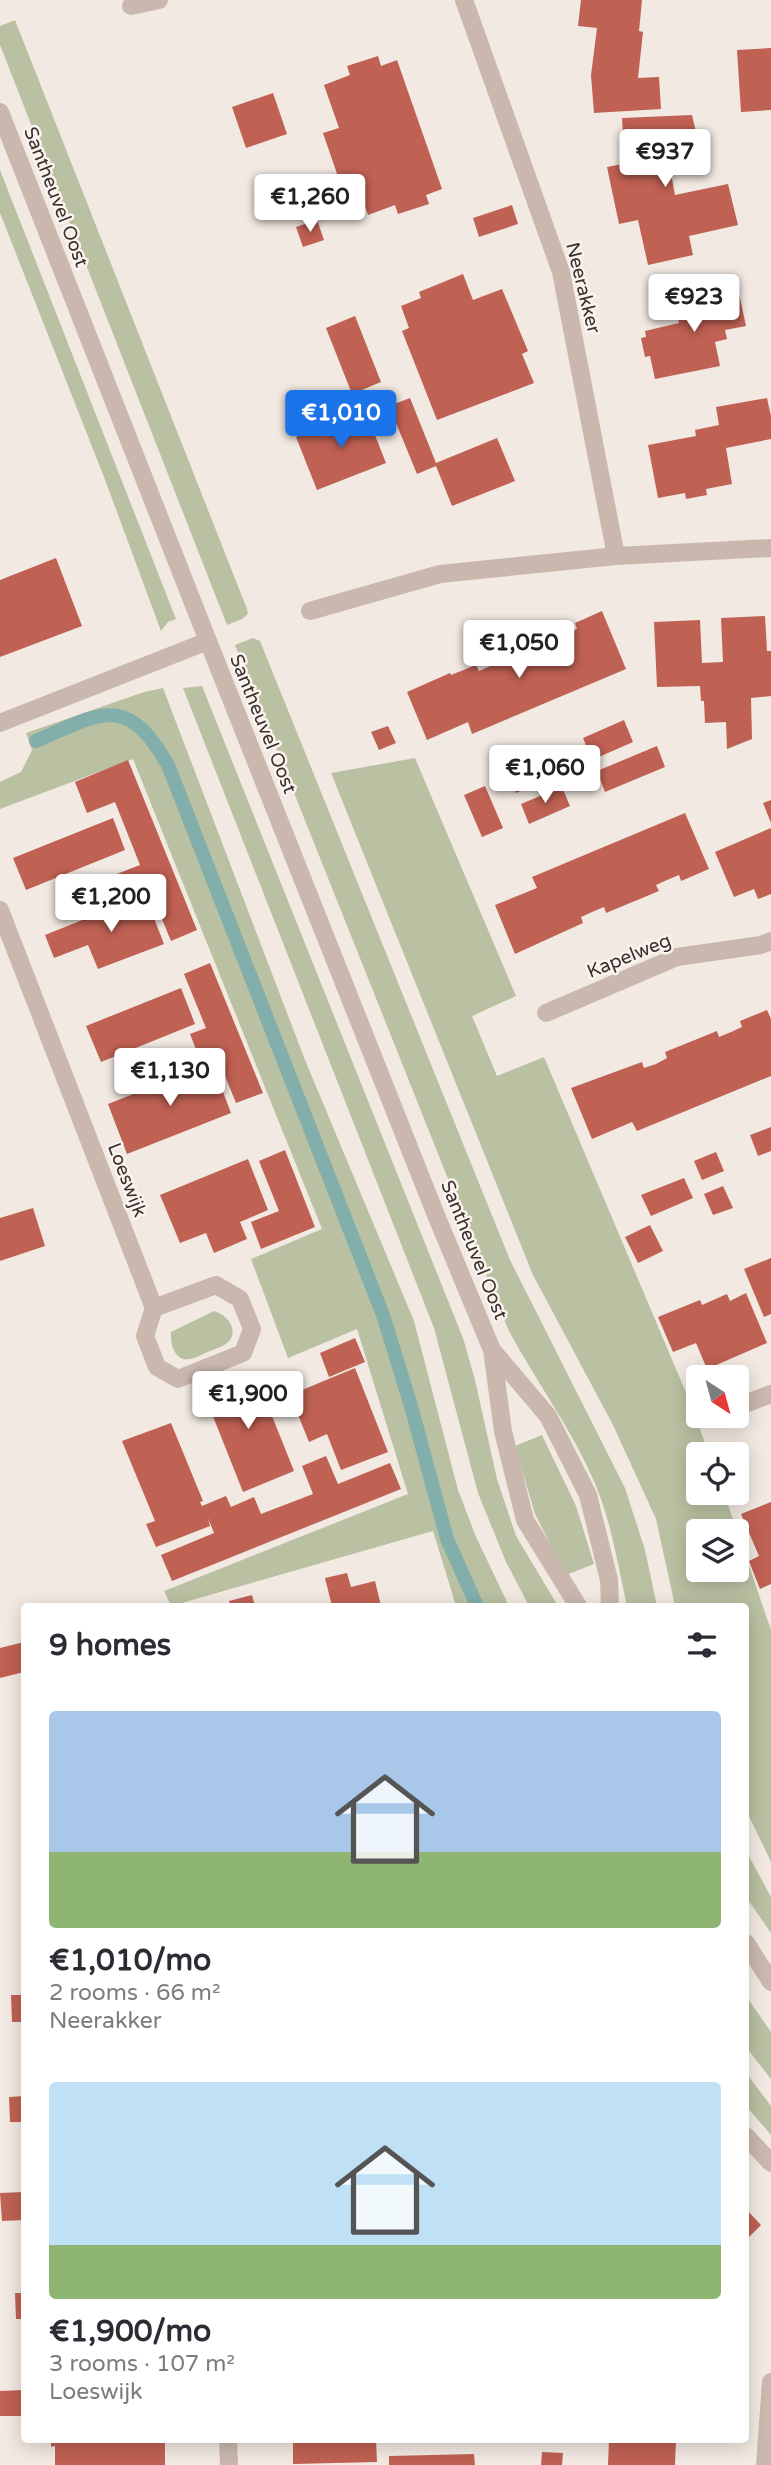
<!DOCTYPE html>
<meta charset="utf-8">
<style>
:root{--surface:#fff;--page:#f2f2f3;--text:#2b2b33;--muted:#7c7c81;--accent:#1a73e8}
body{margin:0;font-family:"Varela Round",sans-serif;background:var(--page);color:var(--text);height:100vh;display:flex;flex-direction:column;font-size:26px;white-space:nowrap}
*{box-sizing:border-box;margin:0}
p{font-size:23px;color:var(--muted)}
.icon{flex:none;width:38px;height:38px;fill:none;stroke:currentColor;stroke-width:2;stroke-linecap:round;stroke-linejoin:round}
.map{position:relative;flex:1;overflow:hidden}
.details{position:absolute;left:21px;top:1603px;width:728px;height:840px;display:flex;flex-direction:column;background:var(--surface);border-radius:7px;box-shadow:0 4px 18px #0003}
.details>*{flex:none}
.needle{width:46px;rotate:144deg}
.tools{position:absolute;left:686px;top:1365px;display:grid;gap:14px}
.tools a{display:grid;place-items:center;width:63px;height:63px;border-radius:7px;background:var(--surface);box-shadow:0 4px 18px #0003;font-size:35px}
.price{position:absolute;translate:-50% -60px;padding:0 16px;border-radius:7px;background:#fff;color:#222;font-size:23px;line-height:46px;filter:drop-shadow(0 2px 4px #0008)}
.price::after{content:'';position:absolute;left:50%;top:42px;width:21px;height:16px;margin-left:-10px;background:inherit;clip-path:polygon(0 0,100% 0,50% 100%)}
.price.active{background:var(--accent);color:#fff}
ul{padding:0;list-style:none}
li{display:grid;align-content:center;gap:14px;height:371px;padding:0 28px}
li span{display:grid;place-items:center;height:217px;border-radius:7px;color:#555}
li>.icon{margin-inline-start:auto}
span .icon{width:126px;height:126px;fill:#fffc;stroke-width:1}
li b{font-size:30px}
h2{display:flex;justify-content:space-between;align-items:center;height:84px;padding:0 28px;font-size:30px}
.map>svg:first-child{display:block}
.green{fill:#bac1a2;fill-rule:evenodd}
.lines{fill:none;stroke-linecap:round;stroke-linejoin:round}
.stream{stroke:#82aeab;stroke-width:14}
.building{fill:#bf6153}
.minor{stroke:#cab8ae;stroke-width:18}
.tertiary{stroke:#cab8ae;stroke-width:18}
.labels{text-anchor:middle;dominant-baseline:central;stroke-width:5;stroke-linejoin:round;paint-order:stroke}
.street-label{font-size:19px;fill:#3a2f2c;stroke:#faf3ee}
</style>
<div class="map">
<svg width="771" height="2465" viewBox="0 0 771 2465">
<rect width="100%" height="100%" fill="#f2e9e2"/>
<path class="green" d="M15 20 247 609 248 614 242 619 227 625 0 45V26Z
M0 170 176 619 168 622 161 631 104 477 0 213Z
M253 638 260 641 510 1260 625 1488 645 1550 657 1606H627C618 1566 612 1525 596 1486 573 1430 536 1382 508 1329L235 645Z
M202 686 463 1338 475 1380 497 1479 516 1536 558 1606H529L506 1562 478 1493 434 1328 183 688Z
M163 688 305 1060 414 1321 458 1490 476 1537 509 1606H456L433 1531 171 1606 164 1591 408 1494 357 1329 288 1358 251 1259 322 1229 133 759 0 809V782L21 772 32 750 26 733 144 692Z
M415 758 516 996 472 1016 497 1076 544 1057 690 1402 709 1454H698V1493H724L771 1630V1862L746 1810V1606H675L656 1519 613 1425 533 1275 331 773ZM698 1531H737V1570H698Z
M214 1311C226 1314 238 1328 230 1340 226 1346 217 1348 210 1351 204 1353 197 1358 190 1359 174 1362 170 1343 171 1332Z
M542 1435 576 1506 594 1564 566 1575 535 1514 515 1446Z
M746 1851 771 1897V1933L746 1897Z
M746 1996 771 2032V2079L746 2047Z
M746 2073 771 2106V2135L746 2106Z"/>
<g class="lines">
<path class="stream" d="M36 741C101 713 126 692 168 765L383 1315 411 1406 447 1539 477 1606"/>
</g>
<path class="building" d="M581 0H642L639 31 643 32 638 78 659 77 661 109 594 113 591 75 597 28 578 26Z
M771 48V110L741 112 737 50Z
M378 56 381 66 397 60 442 189 426 195 429 204 398 214 395 205 368 215 360 192 345 197 323 133 339 128 324 85 350 75 347 66Z
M273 93 287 134 246 148 232 107Z
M692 115 700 150 668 157 675 195 728 184 738 225 689 236 693 255 648 265 638 220 619 224 607 167 633 162 631 151 624 152 622 118Z
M512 205 518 224 479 237 473 218Z
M317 220 324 240 303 247 296 227Z
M463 274 473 300 502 289 528 351 522 354 534 383 437 420 402 331 409 328 401 306 421 298 419 292Z
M738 289 746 326 725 330 727 339 715 342 720 366 655 379 650 356 645 357 641 338 646 337 645 331 679 323 675 302Z
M355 316 381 382 352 394 326 328Z
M410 398 436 463 497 438 515 481 452 506 436 466 417 474 389 406Z
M767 398 771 416V439L726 448 732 484 706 489 707 495 686 499 685 493 658 498 648 445 696 436 695 430 719 425 716 407Z
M365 410 386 463 317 490 296 437Z
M56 558 82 626 0 657V580Z
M602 611 626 669 472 734 468 722 427 740 407 692 450 673 451 675 476 665 479 671 502 661 500 655 552 633 554 639 577 629 575 623Z
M765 616 767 651H771V696L751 698 752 739 727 749 726 722 705 723 704 701H701L700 686 657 687 654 622 700 620 702 663 723 662 721 618Z
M624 720 633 742 592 760 583 738Z
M388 726 396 743 379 750 371 732Z
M657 746 665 767 605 792 597 771Z
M548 752 557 775 516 793 506 770Z
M128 760 197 930 171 941 149 888 119 900 109 877 140 865 115 802 87 813 75 782Z
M485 786 503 828 482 837 464 795Z
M562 787 570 806 529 824 521 804Z
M771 800V823L763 803Z
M685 813 709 869 681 881 679 875 667 880 656 885 659 891 606 913 604 907 592 912 581 917 583 923 515 954 495 905 537 888 532 877Z
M113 818 125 850 26 890 13 858Z
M771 828V894L758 899 754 889 734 897 715 852Z
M145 895 164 944 98 969 88 945 54 958 45 935Z
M210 963 263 1093 236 1103 215 1051 199 1057 190 1034 206 1028 184 974Z
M181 988 195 1024 101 1062 86 1026Z
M767 1010 771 1019V1076L637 1131 632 1122 592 1139 571 1088 642 1062 644 1068 656 1064 667 1058 665 1052 717 1031 719 1037 731 1032 742 1027 740 1021Z
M212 1063 231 1113 127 1154 108 1104Z
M771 1127V1151L758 1156 750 1135Z
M285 1150 315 1227 261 1249 251 1222 279 1211 259 1161Z
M716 1152 724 1171 702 1180 694 1161Z
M248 1159 268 1210 240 1222 247 1239 214 1253 206 1233 180 1243 160 1195Z
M684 1178 693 1198 651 1216 641 1195Z
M723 1186 733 1208 713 1215 704 1194Z
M33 1208 45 1246 0 1261V1218Z
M650 1225 663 1251 638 1263 625 1237Z
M771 1258V1314L764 1317 744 1269Z
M746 1293 767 1343 707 1369 696 1343 673 1352 658 1317 700 1300 702 1305 727 1294 730 1301Z
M355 1338 365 1362 329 1377 320 1353Z
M355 1368 388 1452 341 1470 327 1434 309 1442 290 1395Z
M254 1371 294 1471 243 1492 203 1391Z
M171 1423 203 1501 200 1502 202 1506 226 1496 231 1507 254 1497 261 1514 313 1494 302 1466 326 1456 338 1484 390 1463 401 1489 172 1581 161 1555 214 1533 208 1518 210 1526 156 1547 146 1524 155 1521 122 1441Z
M771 1502V1584L760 1589 749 1561 759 1556 741 1514Z
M347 1573 351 1587 375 1581 381 1606H332L325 1578Z
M252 1595 255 1606H230L229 1601Z
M24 1642V1672L0 1678V1648Z
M11 1995H24V2022H12Z
M24 2096V2122H10L9 2097Z
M24 2192V2220L2 2221 0 2193Z
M746 2209 761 2225 746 2240Z
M15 2293H24V2319H16Z
M24 2390V2416H0V2391Z
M51 2440 165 2441V2465H55V2446L51 2447Z
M293 2440H376L377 2462 293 2464Z
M609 2440H676L675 2465H608Z
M542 2452 563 2453 562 2465H541Z
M474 2454 475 2465H389V2456Z"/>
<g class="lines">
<path class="minor" d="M464 0 561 272 616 556
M131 6 159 0
M310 611 440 574 616 556 771 548
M0 723 208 641
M0 910 154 1308 145 1336 157 1367 178 1379 243 1353 252 1329 240 1299 216 1285 154 1308
M546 1013 677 957 761 945 771 941
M737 1407 771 1394
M746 2136 771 2163
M228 2440 229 2465
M765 2465 771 2382"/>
<path class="tertiary" d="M0 112 208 641 436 1215 492 1350 503 1431 525 1520 578 1606
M492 1350 548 1416 588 1495 609 1580 610 1606
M746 1943 771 1982"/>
</g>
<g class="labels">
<g class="street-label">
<text transform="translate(56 197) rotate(69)">Santheuvel Oost</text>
<text transform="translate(583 288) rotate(76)">Neerakker</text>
<text transform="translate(263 724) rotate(68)">Santheuvel Oost</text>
<text transform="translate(629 956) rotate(-22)">Kapelweg</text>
<text transform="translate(127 1180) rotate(69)">Loeswijk</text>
<text transform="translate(474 1250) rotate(68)">Santheuvel Oost</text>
</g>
</g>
</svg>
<div class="tools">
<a><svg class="needle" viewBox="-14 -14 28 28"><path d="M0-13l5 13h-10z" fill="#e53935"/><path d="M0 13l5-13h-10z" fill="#7c7c81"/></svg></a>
<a><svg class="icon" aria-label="locate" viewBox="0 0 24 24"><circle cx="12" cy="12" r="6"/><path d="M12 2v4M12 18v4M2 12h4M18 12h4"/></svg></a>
<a><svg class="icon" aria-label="layers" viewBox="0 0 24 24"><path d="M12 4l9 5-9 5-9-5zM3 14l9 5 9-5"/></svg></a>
</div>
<b class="price" style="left:665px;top:189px">€937</b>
<b class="price" style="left:310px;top:234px">€1,260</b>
<b class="price" style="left:694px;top:334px">€923</b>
<b class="price active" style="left:341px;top:450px">€1,010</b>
<b class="price" style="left:519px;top:680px">€1,050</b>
<b class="price" style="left:545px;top:805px">€1,060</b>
<b class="price" style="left:111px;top:934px">€1,200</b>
<b class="price" style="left:170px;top:1108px">€1,130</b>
<b class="price" style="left:248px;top:1431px">€1,900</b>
<section class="details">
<h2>9 homes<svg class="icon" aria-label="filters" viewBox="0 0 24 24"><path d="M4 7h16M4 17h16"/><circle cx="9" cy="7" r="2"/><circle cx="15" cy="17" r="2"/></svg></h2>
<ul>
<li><span style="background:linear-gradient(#a9c7e8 65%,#8fb573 0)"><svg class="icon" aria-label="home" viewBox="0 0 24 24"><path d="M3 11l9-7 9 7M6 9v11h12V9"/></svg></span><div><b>€1,010/mo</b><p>2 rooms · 66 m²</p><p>Neerakker</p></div></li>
<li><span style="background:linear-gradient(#bfe0f5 75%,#8fb573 0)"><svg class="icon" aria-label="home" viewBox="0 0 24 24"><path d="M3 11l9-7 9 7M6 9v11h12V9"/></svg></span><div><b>€1,900/mo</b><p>3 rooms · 107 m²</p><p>Loeswijk</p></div></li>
</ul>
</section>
</div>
